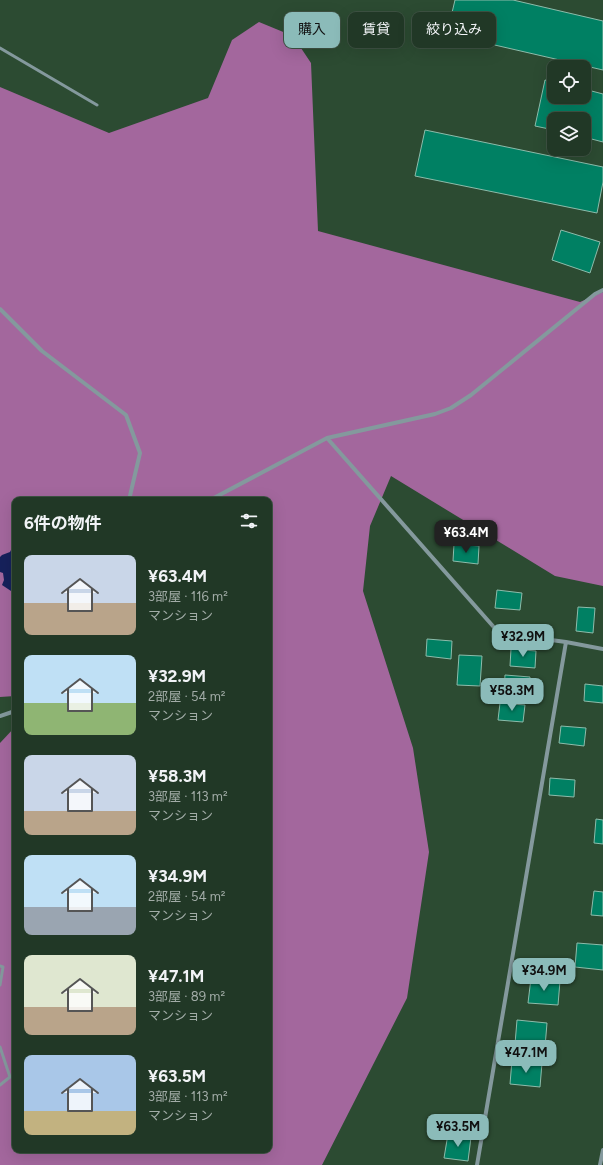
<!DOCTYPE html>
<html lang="ja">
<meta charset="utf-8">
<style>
:root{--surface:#213826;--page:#2d4332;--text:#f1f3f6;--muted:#a2aca7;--line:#3e5243;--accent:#8bbbb9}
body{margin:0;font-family:Figtree,"Noto Sans JP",sans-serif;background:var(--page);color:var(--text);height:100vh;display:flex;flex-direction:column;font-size:15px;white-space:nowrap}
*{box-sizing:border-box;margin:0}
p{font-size:13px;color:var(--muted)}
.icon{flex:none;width:22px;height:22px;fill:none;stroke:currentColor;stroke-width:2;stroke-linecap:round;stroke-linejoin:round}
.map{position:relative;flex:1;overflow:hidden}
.panel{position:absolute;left:12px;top:497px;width:260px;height:656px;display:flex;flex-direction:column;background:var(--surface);border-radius:8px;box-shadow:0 4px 16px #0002,0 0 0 1px var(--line)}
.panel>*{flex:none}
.guide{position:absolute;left:284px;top:12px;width:259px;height:36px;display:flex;gap:8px}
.tools{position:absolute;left:547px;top:60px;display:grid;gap:8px}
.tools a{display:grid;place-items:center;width:44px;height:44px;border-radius:8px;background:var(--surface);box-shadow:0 4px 16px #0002,0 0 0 1px var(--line);font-size:20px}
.price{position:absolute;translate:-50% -34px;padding:0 9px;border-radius:8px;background:var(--accent);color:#111;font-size:13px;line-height:26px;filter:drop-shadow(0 1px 2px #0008)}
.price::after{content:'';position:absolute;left:50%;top:24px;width:12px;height:9px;margin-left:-6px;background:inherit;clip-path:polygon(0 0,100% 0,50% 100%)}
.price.current{background:#222;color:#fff}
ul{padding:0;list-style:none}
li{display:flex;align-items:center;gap:12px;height:100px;padding:0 12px}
li span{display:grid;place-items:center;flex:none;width:112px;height:80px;border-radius:8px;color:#555}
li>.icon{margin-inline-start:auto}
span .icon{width:48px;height:48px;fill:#fffc;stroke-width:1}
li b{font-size:17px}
h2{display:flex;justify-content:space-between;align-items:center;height:48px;padding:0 12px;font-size:17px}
.tag{padding:0 14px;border-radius:8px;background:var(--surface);box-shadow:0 4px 16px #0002,0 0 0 1px var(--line);font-size:14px;line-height:36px}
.tag.current{background:var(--accent);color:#111}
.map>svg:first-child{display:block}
.forest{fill:#a3679d}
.water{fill:#16215b}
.building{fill:#008063;stroke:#8dbcab}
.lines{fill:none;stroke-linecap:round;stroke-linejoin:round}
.service{stroke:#84999d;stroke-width:3}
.minor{stroke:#84999d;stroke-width:4}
</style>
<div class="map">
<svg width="603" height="1165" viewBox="0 0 603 1165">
<rect width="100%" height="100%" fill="#2c4b32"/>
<path class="forest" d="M259 22 293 36 311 63 318 231 580 302 603 292V586L555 576 391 476 370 526 363 591 413 748 429 852 407 998 322 1165H0V743L15 727V1150H269V500H15V696L0 697V87L109 133 208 98 232 40Z"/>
<path class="water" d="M15 546V596L14 593 2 585 4 580 3 573 0 572V557L2 555 10 552 12 548Z"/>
<path class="building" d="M455 0H513L603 21V70L447 34Z
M545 80 554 82V97H584V89L603 94V142L584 137V119H554V130L535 126Z
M425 130 603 167V182L597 213 415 176Z
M561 230 600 242 590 273 552 260Z
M454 544 479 546 478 564 453 561Z
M497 590 522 593 520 610 495 608Z
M578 607 595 608 593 633 576 631Z
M427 639 452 641 451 659 426 656Z
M511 649 536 651 535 668 510 666Z
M459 655 482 656 480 686 457 685Z
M505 675 530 677 529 695 504 692Z
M585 684 603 686V703L584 701Z
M500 703 525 705 523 722 498 720Z
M561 726 586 728 584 746 559 743Z
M550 778 575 780 574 797 549 795Z
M596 819 603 820V844L594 843Z
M594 891 603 892V916L591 915Z
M577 943 603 945V970L575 967Z
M531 978 560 981 558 1005 528 1003Z
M517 1020 547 1023 545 1047 515 1044Z
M512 1060 542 1063 540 1087 510 1084Z
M448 1134 471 1137 468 1161 444 1158Z"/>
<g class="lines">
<path class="service" d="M0 48 97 105
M0 966 3 967 0 985
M0 1047 10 1077 0 1085"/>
<path class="minor" d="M0 309 42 351 126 415 140 453 129 500
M327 438 499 633 566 642 603 649
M210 500 327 438 435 414 451 408 471 395 595 294 603 290
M0 716 15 711
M477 1165 566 642
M600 1165 603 1150"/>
</g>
</svg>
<div class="tools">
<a><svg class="icon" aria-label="locate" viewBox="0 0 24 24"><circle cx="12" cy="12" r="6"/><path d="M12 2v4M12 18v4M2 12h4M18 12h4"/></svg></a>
<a><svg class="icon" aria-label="layers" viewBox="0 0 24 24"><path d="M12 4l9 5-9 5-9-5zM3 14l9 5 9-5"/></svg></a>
</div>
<b class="price current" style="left:466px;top:554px">¥63.4M</b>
<b class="price" style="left:523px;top:658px">¥32.9M</b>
<b class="price" style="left:512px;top:712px">¥58.3M</b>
<b class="price" style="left:544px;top:992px">¥34.9M</b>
<b class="price" style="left:526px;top:1074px">¥47.1M</b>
<b class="price" style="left:458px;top:1148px">¥63.5M</b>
<div class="guide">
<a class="tag current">購入</a>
<a class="tag">賃貸</a>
<a class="tag">絞り込み</a>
</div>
<section class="panel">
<h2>6件の物件<svg class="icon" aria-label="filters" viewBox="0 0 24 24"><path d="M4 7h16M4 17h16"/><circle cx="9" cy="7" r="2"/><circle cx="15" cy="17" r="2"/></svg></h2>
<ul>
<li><span style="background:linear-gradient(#c9d6e8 60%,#b9a48a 0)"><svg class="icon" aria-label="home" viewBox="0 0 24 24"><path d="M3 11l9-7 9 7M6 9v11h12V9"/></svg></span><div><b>¥63.4M</b><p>3部屋 · 116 m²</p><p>マンション</p></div></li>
<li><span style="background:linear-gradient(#bfe0f5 60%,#8fb573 0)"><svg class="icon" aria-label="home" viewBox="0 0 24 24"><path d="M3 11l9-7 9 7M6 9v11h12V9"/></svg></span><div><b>¥32.9M</b><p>2部屋 · 54 m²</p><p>マンション</p></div></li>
<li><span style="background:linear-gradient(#c9d6e8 70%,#b9a48a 0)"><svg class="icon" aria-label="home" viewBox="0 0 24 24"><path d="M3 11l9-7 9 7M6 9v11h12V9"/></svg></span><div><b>¥58.3M</b><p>3部屋 · 113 m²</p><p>マンション</p></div></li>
<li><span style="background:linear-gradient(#bfe0f5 65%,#9aa5b1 0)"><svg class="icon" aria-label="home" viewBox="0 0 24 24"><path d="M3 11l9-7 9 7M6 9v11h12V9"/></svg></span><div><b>¥34.9M</b><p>2部屋 · 54 m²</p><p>マンション</p></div></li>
<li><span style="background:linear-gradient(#dfe7d0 65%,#b9a48a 0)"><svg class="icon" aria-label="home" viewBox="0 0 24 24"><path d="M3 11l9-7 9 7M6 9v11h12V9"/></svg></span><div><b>¥47.1M</b><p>3部屋 · 89 m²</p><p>マンション</p></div></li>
<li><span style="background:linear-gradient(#a9c7e8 70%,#c2b280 0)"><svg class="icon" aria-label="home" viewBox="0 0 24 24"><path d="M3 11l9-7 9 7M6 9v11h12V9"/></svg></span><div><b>¥63.5M</b><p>3部屋 · 113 m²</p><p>マンション</p></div></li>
</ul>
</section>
</div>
